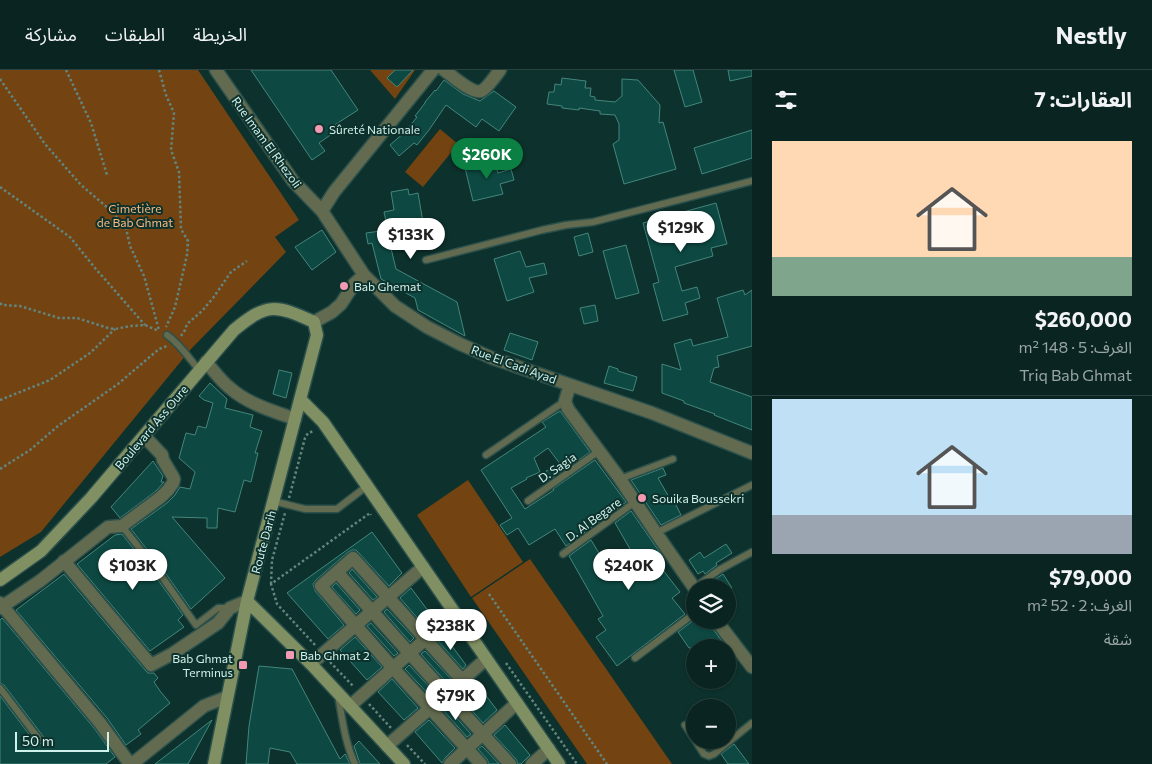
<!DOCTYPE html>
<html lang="ar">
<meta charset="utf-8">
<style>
:root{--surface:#0a2521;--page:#18312e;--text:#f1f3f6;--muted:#99a5a5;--line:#2a423f;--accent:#0b8043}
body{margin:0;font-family:Commissioner,"Noto Sans Arabic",sans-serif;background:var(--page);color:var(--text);direction:rtl;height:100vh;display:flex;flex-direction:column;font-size:19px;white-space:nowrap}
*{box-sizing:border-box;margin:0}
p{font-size:16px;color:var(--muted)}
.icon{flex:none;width:28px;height:28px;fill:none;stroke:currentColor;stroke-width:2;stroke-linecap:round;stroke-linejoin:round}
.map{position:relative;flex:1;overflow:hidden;direction:ltr}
.drawer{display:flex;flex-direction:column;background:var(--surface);width:400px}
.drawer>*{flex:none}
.buttons{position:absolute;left:686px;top:509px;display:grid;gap:10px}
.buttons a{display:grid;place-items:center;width:50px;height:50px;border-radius:50%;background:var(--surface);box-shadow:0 1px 4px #0004,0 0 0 1px var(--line);font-size:25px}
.scale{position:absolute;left:15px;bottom:12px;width:94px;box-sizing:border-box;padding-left:5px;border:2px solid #d1f1eb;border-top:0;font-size:14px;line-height:18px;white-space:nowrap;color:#d1f1eb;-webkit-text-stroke:4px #0d312c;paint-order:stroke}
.price{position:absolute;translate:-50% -42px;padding:0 11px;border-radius:18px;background:#fff;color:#222;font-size:16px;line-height:32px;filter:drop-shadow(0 1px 2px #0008)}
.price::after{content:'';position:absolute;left:50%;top:30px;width:15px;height:11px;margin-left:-8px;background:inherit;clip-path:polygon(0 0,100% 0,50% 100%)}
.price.current{background:var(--accent);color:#fff}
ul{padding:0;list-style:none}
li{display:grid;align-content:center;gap:10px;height:265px;padding:0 20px}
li+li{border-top:1px solid var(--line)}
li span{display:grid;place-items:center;height:155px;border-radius:0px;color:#555}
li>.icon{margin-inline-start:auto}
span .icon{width:90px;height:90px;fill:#fffc;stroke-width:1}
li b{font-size:21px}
h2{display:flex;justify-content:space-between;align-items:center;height:60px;padding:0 20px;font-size:21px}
header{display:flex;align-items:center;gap:30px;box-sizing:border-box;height:70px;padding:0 25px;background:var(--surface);border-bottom:1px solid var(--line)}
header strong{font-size:24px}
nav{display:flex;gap:28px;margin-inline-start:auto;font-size:18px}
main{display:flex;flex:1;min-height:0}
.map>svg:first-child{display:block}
.green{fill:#734411}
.building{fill:#0d4942;stroke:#44867b}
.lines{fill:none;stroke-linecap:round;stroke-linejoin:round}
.lane-casing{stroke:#2c504b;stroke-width:9}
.street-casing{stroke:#2c504b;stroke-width:15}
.secondary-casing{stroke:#2c504b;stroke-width:15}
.path{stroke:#62857f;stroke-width:2.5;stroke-dasharray:2.5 2.5;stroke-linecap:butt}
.lane{stroke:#626b4f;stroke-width:6}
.street{stroke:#626b4f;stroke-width:12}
.secondary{stroke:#819062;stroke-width:12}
.poi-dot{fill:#f19ab1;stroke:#0d312c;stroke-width:2}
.labels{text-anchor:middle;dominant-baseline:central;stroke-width:4;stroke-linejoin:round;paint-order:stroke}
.poi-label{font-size:12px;fill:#d1f1eb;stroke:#0d312c;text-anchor:start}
.street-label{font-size:12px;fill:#d1f1eb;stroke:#0d312c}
.park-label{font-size:12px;fill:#f9b980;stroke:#0d312c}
</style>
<header>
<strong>Nestly</strong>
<nav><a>الخريطة</a><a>الطبقات</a><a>مشاركة</a></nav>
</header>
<main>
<section class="drawer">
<h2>العقارات: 7<svg class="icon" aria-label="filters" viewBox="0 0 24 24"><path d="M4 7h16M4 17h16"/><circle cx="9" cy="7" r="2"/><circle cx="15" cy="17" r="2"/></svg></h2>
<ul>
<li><span style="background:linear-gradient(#ffd9b3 75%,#7fa58c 0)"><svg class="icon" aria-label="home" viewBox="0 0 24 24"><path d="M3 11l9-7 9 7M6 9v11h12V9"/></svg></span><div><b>$260,000</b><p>الغرف: 5 · 148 m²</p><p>Triq Bab Ghmat</p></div></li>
<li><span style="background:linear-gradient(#bfe0f5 75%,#9aa5b1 0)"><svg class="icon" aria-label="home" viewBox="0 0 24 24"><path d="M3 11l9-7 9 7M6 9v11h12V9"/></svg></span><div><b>$79,000</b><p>الغرف: 2 · 52 m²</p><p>شقة</p></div></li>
</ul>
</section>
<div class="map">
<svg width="752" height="694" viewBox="0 0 752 694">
<rect width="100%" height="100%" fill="#0d312c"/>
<path class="green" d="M0 0H198L299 150 275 167 286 182 191 279 41 462 0 487Z
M370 0H415L395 29Z
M440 59 458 74 423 117 405 102Z
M468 410 523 492 471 527 417 445Z
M530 489 672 694H587L472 528Z"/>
<path class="building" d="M251 0H331L358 40 333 56 336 61 319 73 325 81 312 90Z
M395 0H413L397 17 387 8Z
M674 0H693L702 32 685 37Z
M728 0H752V6L730 11Z
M562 8 586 11 585 18H591L590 26 595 27V30L615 32 622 26V9L638 10 660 35 659 53 663 52 676 99 624 114 613 74 619 70V54L615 45 600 44V41L579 38V40L562 38V36L547 34 549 22H554L555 14 561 15Z
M444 10 463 24 480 31 494 21 516 37 499 61 482 49 476 57 446 35 429 60 417 75 414 73 399 86 390 75 405 62 417 47 415 46 425 33V32L435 20 436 21Z
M752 60V88L702 104 694 78Z
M495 91 498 103 511 99 514 110 500 114 503 124 473 131 465 98Z
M408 119 409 125 418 123 425 164 389 170 396 199 457 232 465 266 418 240 415 228 381 209 372 173 368 174 366 163 388 160 384 142 394 140 391 122Z
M716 133 727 174 711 178 713 186 675 197 682 221 697 217 700 228 685 233 688 244 663 251 653 214 659 212 643 153Z
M322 160 336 182 312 200 295 177Z
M588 163 593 182 579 186 574 167Z
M626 175 639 223 616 229 603 181Z
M520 181 526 197 544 193 547 204 529 208 534 222 507 231 494 189Z
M743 220 745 225 752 220V276L717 286 719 297 714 298 710 312 752 327V360L714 345 715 344 684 333V331L662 323V294L681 300 674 274 691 269 693 276 728 267 717 228Z
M595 235 598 251 584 254 580 238Z
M510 263 538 272 532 290 504 280Z
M609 296 618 299V301L637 307 633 321 604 313Z
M279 300 292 303 286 328 273 324Z
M210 313 227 329 225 338 253 345 250 357 262 361 255 383H258L251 412 244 410 235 442 218 438 217 458H207V448L172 447 225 508 191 539 166 504 131 459 167 433 175 425 180 417 190 419 195 402 179 388 186 363 195 365 198 356 206 358 213 333 204 330 199 326Z
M560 341 590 382 549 410 546 401 561 395 548 378 534 388 540 402 526 408 527 409 511 418 525 439 554 420 553 419 595 390 626 432 566 476 555 459 529 475 518 458 507 465 500 455 512 448 481 400 546 357 542 352Z
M153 391 163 406 161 412H164L156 421 120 448 111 437Z
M663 398 666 405 658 408 673 434 675 433 681 445 661 455 631 410Z
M631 441 663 487 656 491 680 522 672 528 685 544 617 596 596 567 606 560 598 549 603 546 569 486 591 470 605 493 630 479 615 453Z
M372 462 402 503 389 516 359 483 356 480H352L348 482 316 510 313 514 315 521 344 555 328 569 287 523Z
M122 464 158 510 183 545 178 550 184 557 150 581 77 494 115 465Z
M726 474 732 483 716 493 717 495 705 504 703 501 698 504 689 490 700 482 704 488Z
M352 499 377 527 373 530 349 503Z
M64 504 145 600 148 603H154L158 608 154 612 160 621 170 633 138 660 141 664 126 675 107 648 16 540Z
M723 504 732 518H713L710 513Z
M336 513 360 540 356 544 332 517Z
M411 518 435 550 426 558 400 528Z
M387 539 414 568 410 572 384 542Z
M2 548 94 658 115 687 106 694H0V626L35 672 40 674 43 671 44 669 43 666 4 615 0 613V550Z
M694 550H708L710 555 727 578H689L678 562Z
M371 553 398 583 394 586 367 556Z
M443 564 466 595 463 599 437 570Z
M355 567 382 597 367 610 340 580Z
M425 581 451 609 447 613 421 584Z
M409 595 435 623 431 627 405 599Z
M259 596 292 599 340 689 345 684 350 694H297L290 682 270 678 268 694H246L249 656Z
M392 609 418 638 404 650 378 622Z
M474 610 497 640 483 653 458 625Z
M445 635 471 664 467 667 442 639Z
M212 650 188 694H155Z
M429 650 455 678 445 688 442 693 415 662Z
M505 655 530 685 521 694H518L516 689 494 665Z
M359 671 380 694H360L354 676Z
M734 674 749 694H728L721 684Z
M482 676 499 694H489L487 689 478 679Z"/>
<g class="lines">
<g class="lane-casing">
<path id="lane" d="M426 190 542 160 566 155 593 152 752 111
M167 265C180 274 189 288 199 300
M486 385 565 331
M620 409 673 389
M273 431 305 439H337L367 416
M528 431 599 381
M122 456 162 507 196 555 218 538H230
M656 463 752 415
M563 484 635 432
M694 518 719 500 752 482
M635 588 695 543
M0 618 39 669
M338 625C342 648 345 673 355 694
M685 655 704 684 709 686 714 684 752 653"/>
</g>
<g class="street-casing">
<path id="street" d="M216 0 293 111 322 141 364 205 395 236 427 257 460 274 492 288 652 343 752 383
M444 0C451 5 472 24 481 21 487 19 496 5 500 0
M322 141 334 122 433 0
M314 252 332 242 341 234 354 214 364 205
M206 292C214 301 221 311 230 318 248 334 273 341 295 349
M570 315 565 331 568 339 620 409 656 463 695 519
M64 491 151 595 172 584 218 553 230 538 247 531
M337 502 446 624 510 694
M0 533 100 653 130 694
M0 538 40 511 108 457 122 456 161 427 168 420 173 413 174 409 172 405 163 390 162 385 144 366
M716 550 752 597
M311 594 423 497
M462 610 353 488 321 516 393 598 481 694
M350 636 455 543
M387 676 486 589
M132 694 204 636 227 627
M450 694 517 633
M532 694 549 679"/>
</g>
<g class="secondary-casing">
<path id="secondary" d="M300 329 323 352 559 694
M0 510 41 481 91 428 234 260C267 233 275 234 314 252L317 265 247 531 214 694
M247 531 311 594 404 694"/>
</g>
<path class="path" d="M66 0 91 53 107 105
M159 0 166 25 174 43 171 80 179 102 181 159 188 171 187 185 175 237 166 257
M0 9 45 74 81 115 109 139 126 158 130 176 144 206 159 260
M0 117 70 167 95 198 145 255
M0 233 2 235 20 236 59 248H77L108 258 115 259 130 256 145 255 159 261
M181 266 185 260 187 254 202 241 213 228 231 202 247 191
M0 330 50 310 90 283 115 259
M0 399 30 380 58 356 118 314 159 279 167 276
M289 428 305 368 308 363 314 361
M271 514 272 490 285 443
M489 524 607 694
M315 575 277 534 271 514 370 443 371 445
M330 592 354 617
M506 593 577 694
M369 634 391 658
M407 675 425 694"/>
<use href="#lane" class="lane"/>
<use href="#street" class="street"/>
<use href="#secondary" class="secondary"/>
</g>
<g class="poi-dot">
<circle cx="319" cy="59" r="5"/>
<circle cx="344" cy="216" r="5"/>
<circle cx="642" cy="428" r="5"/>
<rect x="285" y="580" width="10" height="10" rx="2.5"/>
<rect x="238" y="590" width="10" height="10" rx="2.5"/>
</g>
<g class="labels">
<g class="poi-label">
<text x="329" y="59">Sûreté Nationale</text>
<text x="354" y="216">Bab Ghemat</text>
<text x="652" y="428">Souika Boussekri</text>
<text x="300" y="585">Bab Ghmat 2</text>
<text x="233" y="588" text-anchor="end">Bab Ghmat<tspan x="233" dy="14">Terminus</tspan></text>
</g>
<g class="street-label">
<text transform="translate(267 72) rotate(54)">Rue Imam El Rhezoli</text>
<text transform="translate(514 294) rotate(20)">Rue El Cadi Ayad</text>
<text transform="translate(151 357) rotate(-50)">Boulevard Ass Oure</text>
<text transform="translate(557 397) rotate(-35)">D. Sagia</text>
<text transform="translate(593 449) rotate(-36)">D. Al Begare</text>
<text transform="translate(263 472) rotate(-75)">Route Darih</text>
</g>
<g class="park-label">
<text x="135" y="138">Cimetière<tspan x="135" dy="14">de Bab Ghmat</tspan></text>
</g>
</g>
</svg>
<div class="buttons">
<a><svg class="icon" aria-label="layers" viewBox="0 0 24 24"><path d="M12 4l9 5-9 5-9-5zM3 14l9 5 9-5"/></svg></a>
<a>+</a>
<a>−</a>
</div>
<div class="scale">50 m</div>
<b class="price current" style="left:487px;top:110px">$260K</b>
<b class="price" style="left:681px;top:183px">$129K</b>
<b class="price" style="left:411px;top:190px">$133K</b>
<b class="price" style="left:133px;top:521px">$103K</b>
<b class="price" style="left:629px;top:521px">$240K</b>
<b class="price" style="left:451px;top:581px">$238K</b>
<b class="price" style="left:456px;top:651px">$79K</b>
</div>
</main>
